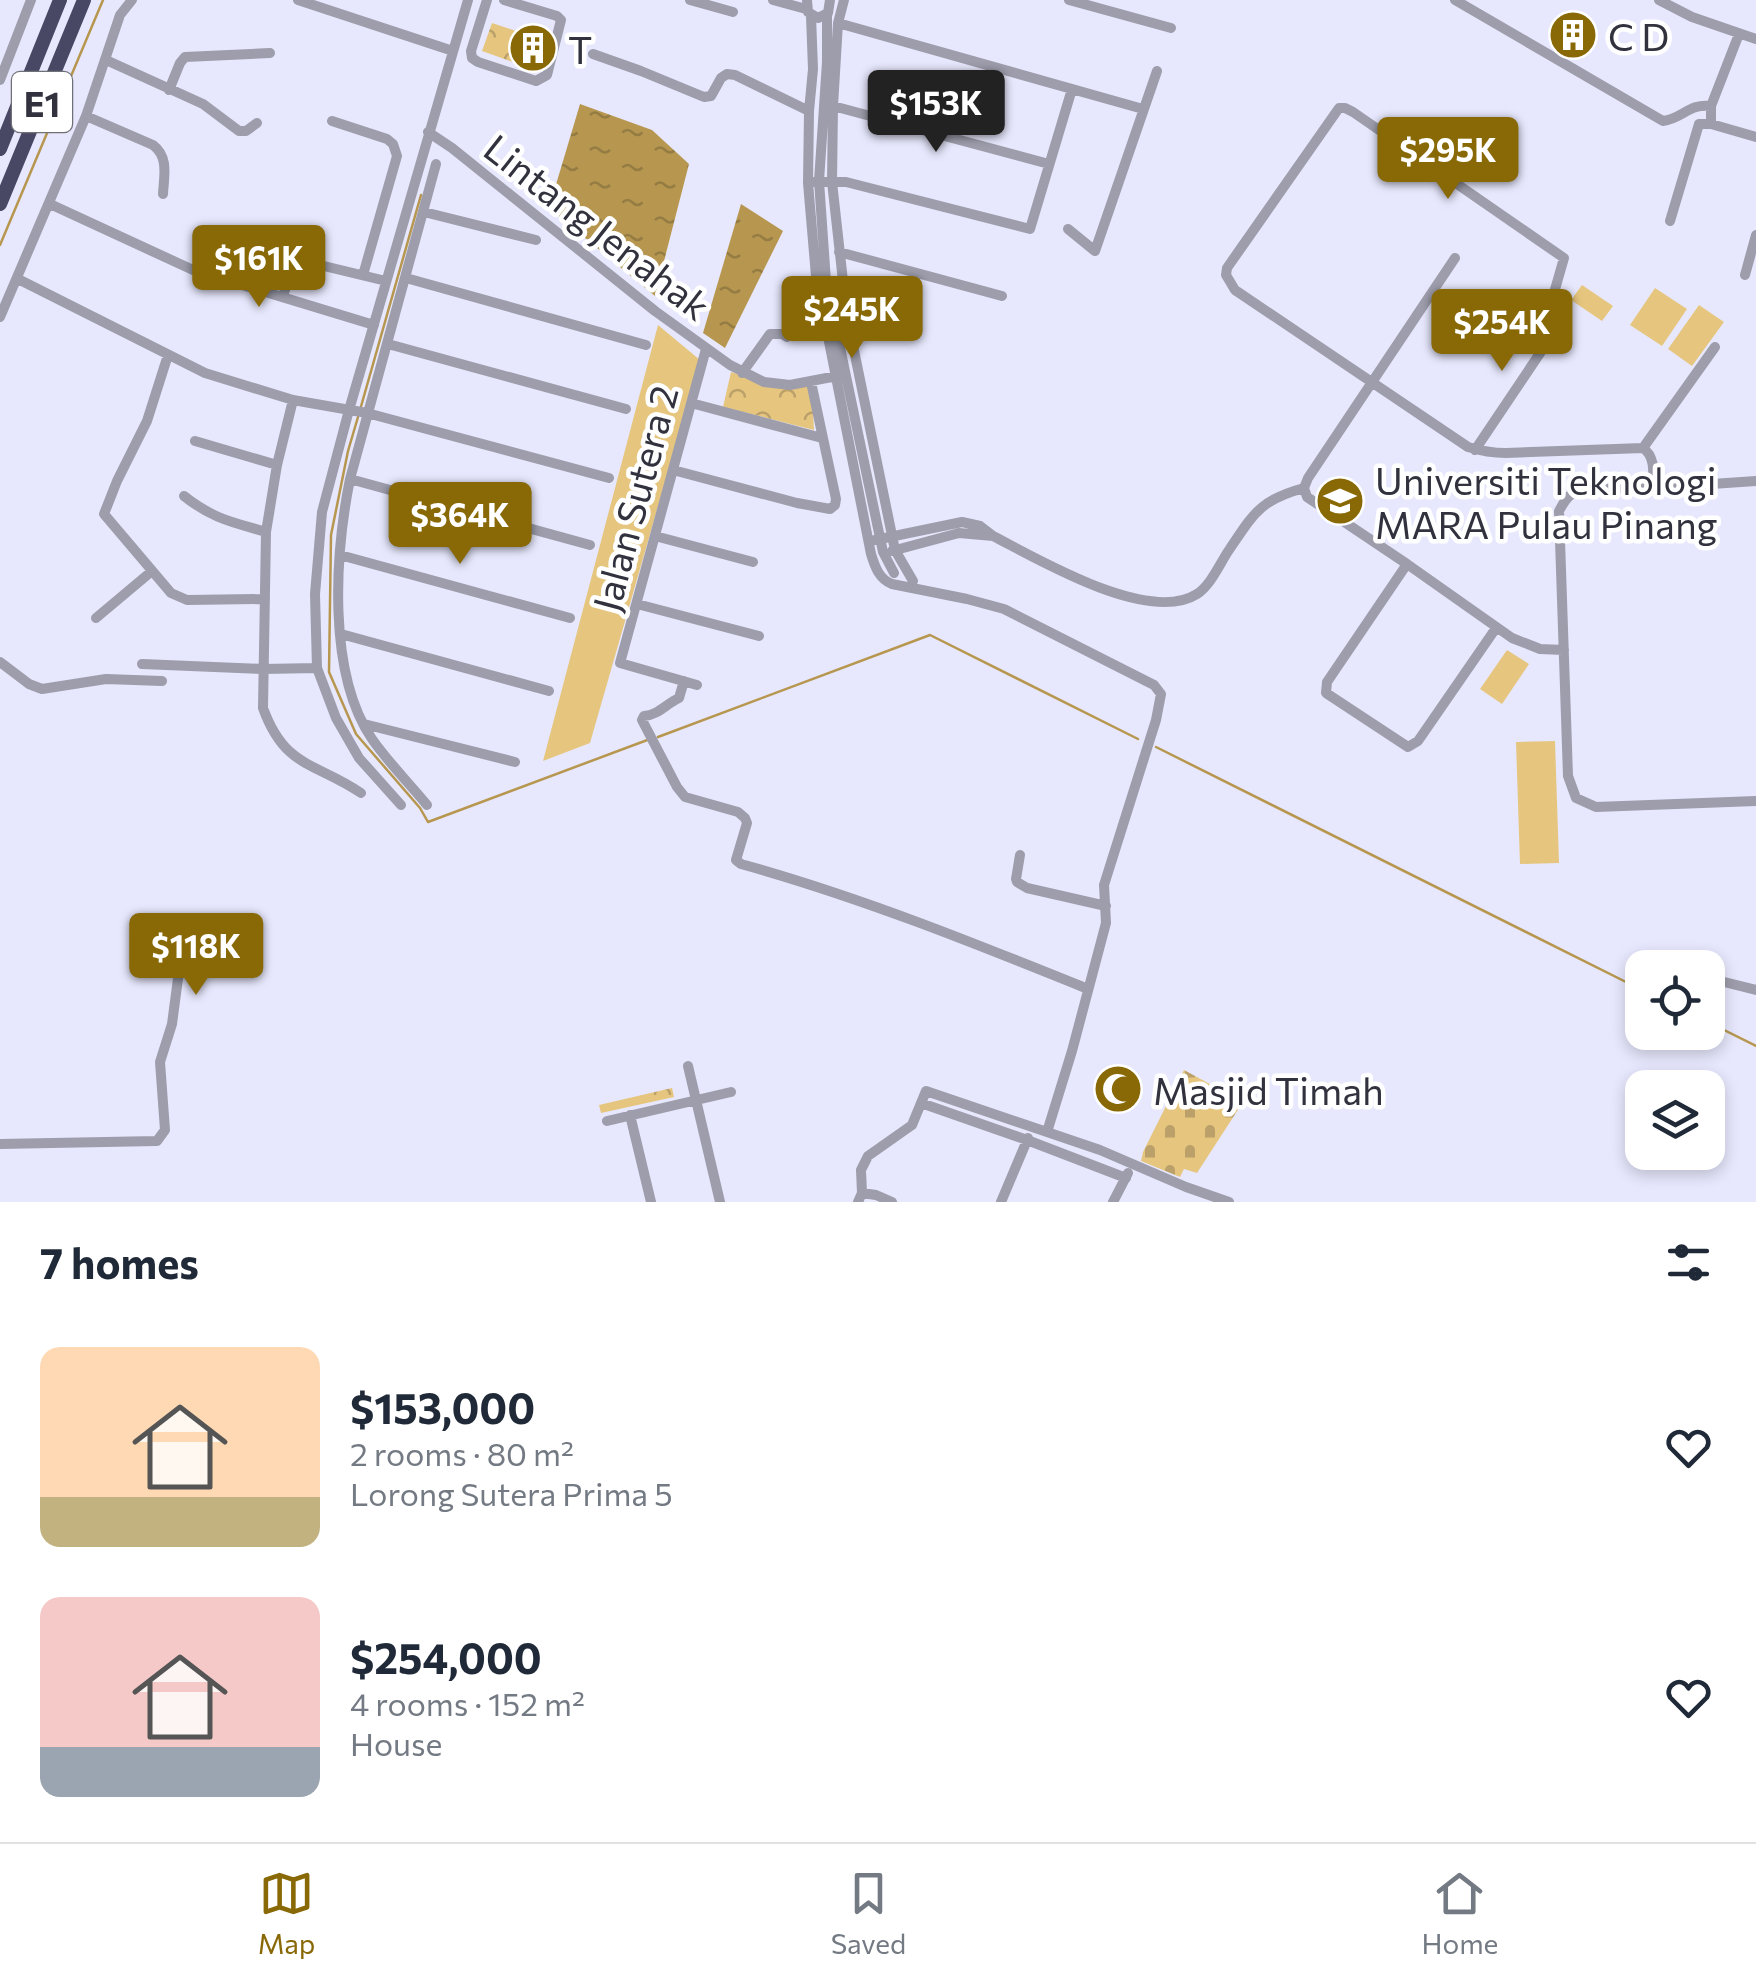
<!DOCTYPE html>
<meta charset="utf-8">
<style>
:root{--surface:#fff;--page:#f6f6f7;--text:#1f2937;--muted:#747a83;--line:#e0e1e3;--accent:#896806}
body{margin:0;font-family:Commissioner,sans-serif;background:var(--page);color:var(--text);height:100vh;display:flex;flex-direction:column;font-size:38px;white-space:nowrap}
*{box-sizing:border-box;margin:0}
p{font-size:32px;color:var(--muted)}
.icon{flex:none;width:55px;height:55px;fill:none;stroke:currentColor;stroke-width:2;stroke-linecap:round;stroke-linejoin:round}
.map{position:relative;height:1202px;overflow:hidden}
.side{display:flex;flex-direction:column;background:var(--surface);flex:1}
.side>*{flex:none}
.fabs{position:absolute;left:1625px;top:950px;display:grid;gap:20px}
.fabs a{display:grid;place-items:center;width:100px;height:100px;border-radius:20px;background:var(--surface);box-shadow:0 5px 15px #0003;font-size:50px}
.price{position:absolute;translate:-50% -85px;padding:0 22px;border-radius:10px;background:var(--accent);color:#fff;font-size:32px;line-height:65px;filter:drop-shadow(0 2px 5px #0008)}
.price::after{content:'';position:absolute;left:50%;top:60px;width:30px;height:22px;margin-left:-15px;background:inherit;clip-path:polygon(0 0,100% 0,50% 100%)}
.price.selected{background:#222;color:#fff}
ul{padding:0;list-style:none}
li{display:flex;align-items:center;gap:30px;height:250px;padding:0 40px}
li span{display:grid;place-items:center;flex:none;width:280px;height:200px;border-radius:20px;color:#555}
li>.icon{margin-inline-start:auto}
span .icon{width:120px;height:120px;fill:#fffc;stroke-width:1}
li b{font-size:42px}
h2{display:flex;justify-content:space-between;align-items:center;height:120px;padding:0 40px;font-size:42px}
.tab-bar{display:flex;justify-content:space-around;align-items:center;height:140px;border-top:2px solid var(--line);background:var(--surface);font-size:28px;color:var(--muted)}
.tab-bar a{display:grid;justify-items:center;gap:5px}
.tab-bar .selected{color:var(--accent)}
.map>svg:first-child{display:block}
.grass{fill:#e6c67e}
.cemetery{fill:url(#cemetery-stones)}
.park{fill:url(#park-crowns)}
.water{fill:url(#water-ripples)}
.lines{fill:none;stroke-linecap:round;stroke-linejoin:round}
.stream{stroke:#b7974f;stroke-width:2.5}
.minor{stroke:#9d9dac;stroke-width:10}
.highway{stroke:#484864;stroke-width:14}
.labels{text-anchor:middle;dominant-baseline:central;stroke-width:9;stroke-linejoin:round;paint-order:stroke}
.shield{fill:#fff;stroke:#707079;stroke-width:2.5}
.shield-label{font-size:35px;font-weight:bold;fill:#32323f}
.poi-label{font-size:38px;fill:#32323f;stroke:#fff;text-anchor:start}
.street-label{font-size:38px;fill:#32323f;stroke:#fff}
</style>
<div class="map">
<svg width="1756" height="1202" viewBox="0 0 1756 1202">
<defs>
<pattern id="cemetery-stones" width="16" height="16" patternUnits="userSpaceOnUse" patternTransform="scale(2.5)"><rect width="16" height="16" fill="#e6c67e"/><path d="M2 7V4a2 2 0 0 1 4 0v3zM10 15v-3a2 2 0 0 1 4 0v3z" fill="#bba169"/></pattern>
<pattern id="park-crowns" width="20" height="18" patternUnits="userSpaceOnUse" patternTransform="scale(2.5)"><rect width="20" height="18" fill="#e6c67e"/><path d="M2 6a3 3 0 1 1 6 0M12 15a3 3 0 1 1 6 0" fill="none" stroke="#bba169"/></pattern>
<pattern id="water-ripples" width="26" height="14" patternUnits="userSpaceOnUse" patternTransform="scale(2.5)"><rect width="26" height="14" fill="#b7974f"/><path d="M2 4q2-2 4 0t4 0M15 11q2-2 4 0t4 0" fill="none" stroke="#957c43"/></pattern>
</defs>
<rect width="100%" height="100%" fill="#e7e8fd"/>
<path class="grass" d="M1582 285 1613 306 1602 321 1571 300Z
M1655 288 1687 309 1662 346 1630 325Z
M1699 305 1724 322 1692 366 1668 349Z
M658 325 700 360 590 743 543 761Z
M1507 650 1529 664 1502 704 1480 689Z
M1555 741 1559 863 1520 864 1516 742Z"/>
<path class="cemetery" d="M1184 1070 1243 1102 1197 1173 1184 1169 1180 1177 1141 1161 1143 1152Z"/>
<path class="park" d="M492 23 534 37 524 66 482 51Z
M731 372 764 382H811L814 430 723 407Z
M672 1088 674 1097 601 1113 599 1105Z"/>
<path class="water" d="M580 104 652 130 689 164 655 296 549 208Z
M741 204 783 231 725 348 703 333Z"/>
<g class="lines">
<path class="stream" d="M0 245 103 0
M360 410 421 195
M358 417 348 451 331 535 329 672 356 734 420 808 428 822 650 739
M658 737 930 635 1138 739
M1156 747 1642 990
M1708 1022 1756 1046"/>
<path class="minor" d="M298 0 453 51
M487 0 471 51 472 58 478 62 536 81 547 75 561 20 557 16 504 0
M690 0 733 12
M773 0 806 9
M807 0 808 12 818 18 828 13 830 0
M844 0 838 23 833 106 832 182 844 290
M1069 0 1171 28
M1455 0 1663 121C1682 119 1689 103 1711 106
M1659 0 1692 17 1756 39
M827 15V62L819 181 826 281 883 552 894 573
M811 16 813 69 809 111 808 183 816 276 871 554C875 567 879 579 892 584L967 599 1004 609 1154 685 1161 694 1156 720 1104 885 1106 923 1072 1051 1047 1132
M838 23 1143 109
M593 54 641 71 704 97 711 96 721 78 727 74 735 75 809 111
M106 60 203 104 239 131H246L257 123
M0 80 31 0
M169 90 180 63 185 57 270 53
M833 106 1049 164
M86 116 153 145C169 157 164 176 163 194
M332 121 387 139 393 144 397 156 363 275
M1711 124V106L1739 34
M428 132 452 148 655 311 730 365 764 382 790 385 837 376
M814 182H846L1030 229 1072 89
M50 204 193 270 374 325
M424 212 536 240
M1670 221 1699 124H1711L1756 137
M1068 229 1095 251 1157 71
M839 252 1002 296
M1745 275 1756 235
M406 278 646 345
M18 279 205 373 293 400 367 413 609 478
M283 296 295 259 386 281
M0 317 86 116 120 15 132 0
M834 322 849 326 895 550 913 581
M388 344 626 409
M168 355 147 421 117 481 104 514 171 593 187 600 265 599
M742 373 770 334H782L787 337
M293 400 277 465 266 532 263 708C285 769 316 762 361 793
M691 403 822 438
M195 441 277 465
M1643 448 1715 347
M1475 450 1561 322 1547 311 1546 308 1554 293 1564 258 1353 112 1345 108H1339L1227 268 1226 275 1235 290 1468 447C1481 451 1493 453 1506 453L1643 448C1656 457 1653 474 1653 488
M673 470 797 503 830 509 835 505 836 499 811 382
M350 479 590 545
M1756 481 1653 488 1585 489C1570 492 1566 498 1559 511L1568 776 1576 798 1596 807 1756 801
M1304 488 1307 497 1407 564 1512 638 1540 649 1564 650
M1304 488 1308 478 1455 258
M184 496C213 519 232 522 266 532
M655 536 753 562
M875 540 962 522 980 526 993 536C1038 559 1148 625 1197 594 1211 585 1220 563 1229 550 1254 513 1260 500 1304 488
M892 551 959 533 993 536
M340 555 570 618
M1407 564 1327 682 1326 693 1408 747 1418 741 1496 628
M637 604 759 636
M96 618 152 571
M341 634 549 691
M0 662 29 684 42 689 106 679 162 681
M142 664 263 669 317 668
M684 681 679 698C666 704 658 715 644 716L642 720 677 787 685 797 738 812 745 818 747 823 736 860 741 864C860 897 974 943 1088 989
M697 685 620 663 706 349
M364 724 515 762
M401 805 359 758 336 718 317 668 315 594 322 512 349 410 468 0
M427 805C409 783 388 762 372 739 327 673 335 554 350 479L436 164
M1020 855 1016 879 1017 882 1027 888 1106 906
M1708 978 1756 990
M688 1066 720 1202
M921 1103 1027 1140 1126 1178
M630 1115 651 1202
M607 1121 731 1092
M0 1144 157 1141 165 1130 160 1062 172 1024 179 971 191 945
M862 1193 876 1195 892 1202
M858 1202 862 1193 861 1170 868 1156 912 1125 926 1091 1100 1150 1186 1187 1229 1202
M1001 1202 1028 1138
M1113 1202 1128 1173"/>
<path class="highway" d="M0 149 60 0
M0 204 84 0"/>
</g>
<defs>
<g id="building-disc" transform="scale(2.5)"><circle r="9.5" fill="#896806" stroke="#fff"/><path d="M-4-6H4V6H1V3H-1V6H-4ZM-2.5-4.3h1.7v1.8h-1.7ZM.8-4.3h1.7v1.8H.8ZM-2.5-1h1.7V.8h-1.7ZM.8-1h1.7V.8H.8Z" fill="#fff"/></g>
<g id="university-disc" transform="scale(2.5)"><circle r="9.5" fill="#896806" stroke="#fff"/><path d="M0-5L7-2L0 1L-7-2ZM-4 1L0 2.5L4 1V4Q0 6-4 4Z" fill="#fff"/></g>
<g id="mosque-disc" transform="scale(2.5)"><circle r="9.5" fill="#896806" stroke="#fff"/><path d="M3.5-4.9A6 6 0 1 0 3.5 4.9A5 5 0 1 1 3.5-4.9Z" fill="#fff"/></g>
</defs>
<g fill-rule="evenodd">
<use href="#building-disc" x="1573" y="35"/>
<use href="#building-disc" x="533" y="48"/>
<use href="#university-disc" x="1340" y="501"/>
<use href="#mosque-disc" x="1118" y="1089"/>
</g>
<g class="labels">
<rect class="shield" x="12" y="72" width="60" height="60" rx="8"/>
<g class="shield-label">
<text x="42" y="102">E1</text>
</g>
<g class="poi-label">
<text x="1608" y="35">C D</text>
<text x="568" y="48">T</text>
<text x="1375" y="479">Universiti Teknologi<tspan x="1375" dy="44">MARA Pulau Pinang</tspan></text>
<text x="1153" y="1089">Masjid Timah</text>
</g>
<g class="street-label">
<text transform="translate(598 226) rotate(38)">Lintang Jenahak</text>
<text transform="translate(634 498) rotate(-75)">Jalan Sutera 2</text>
</g>
</g>
</svg>
<div class="fabs">
<a><svg class="icon" aria-label="locate" viewBox="0 0 24 24"><circle cx="12" cy="12" r="6"/><path d="M12 2v4M12 18v4M2 12h4M18 12h4"/></svg></a>
<a><svg class="icon" aria-label="layers" viewBox="0 0 24 24"><path d="M12 4l9 5-9 5-9-5zM3 14l9 5 9-5"/></svg></a>
</div>
<b class="price selected" style="left:936px;top:155px">$153K</b>
<b class="price" style="left:1448px;top:202px">$295K</b>
<b class="price" style="left:259px;top:310px">$161K</b>
<b class="price" style="left:852px;top:361px">$245K</b>
<b class="price" style="left:1502px;top:374px">$254K</b>
<b class="price" style="left:460px;top:567px">$364K</b>
<b class="price" style="left:196px;top:998px">$118K</b>
</div>
<section class="side">
<h2>7 homes<svg class="icon" aria-label="filters" viewBox="0 0 24 24"><path d="M4 7h16M4 17h16"/><circle cx="9" cy="7" r="2"/><circle cx="15" cy="17" r="2"/></svg></h2>
<ul>
<li><span style="background:linear-gradient(#ffd9b3 75%,#c2b280 0)"><svg class="icon" aria-label="home" viewBox="0 0 24 24"><path d="M3 11l9-7 9 7M6 9v11h12V9"/></svg></span><div><b>$153,000</b><p>2 rooms · 80 m²</p><p>Lorong Sutera Prima 5</p></div><svg class="icon" aria-label="heart" viewBox="0 0 24 24"><path d="M12 20l-8-8c-3-5 5-10 8-4 3-6 11-1 8 4z"/></svg></li>
<li><span style="background:linear-gradient(#f6c9c9 75%,#9aa5b1 0)"><svg class="icon" aria-label="home" viewBox="0 0 24 24"><path d="M3 11l9-7 9 7M6 9v11h12V9"/></svg></span><div><b>$254,000</b><p>4 rooms · 152 m²</p><p>House</p></div><svg class="icon" aria-label="heart" viewBox="0 0 24 24"><path d="M12 20l-8-8c-3-5 5-10 8-4 3-6 11-1 8 4z"/></svg></li>
</ul>
</section>
<nav class="tab-bar">
<a class="selected"><svg class="icon" aria-label="map" viewBox="0 0 24 24"><path d="M3 6l6-2 6 2 6-2v14l-6 2-6-2-6 2zM9 4v14M15 6v14"/></svg>Map</a>
<a><svg class="icon" aria-label="saved" viewBox="0 0 24 24"><path d="M7 4h10v16l-5-4-5 4z"/></svg>Saved</a>
<a><svg class="icon" aria-label="home" viewBox="0 0 24 24"><path d="M3 11l9-7 9 7M6 9v11h12V9"/></svg>Home</a>
</nav>
